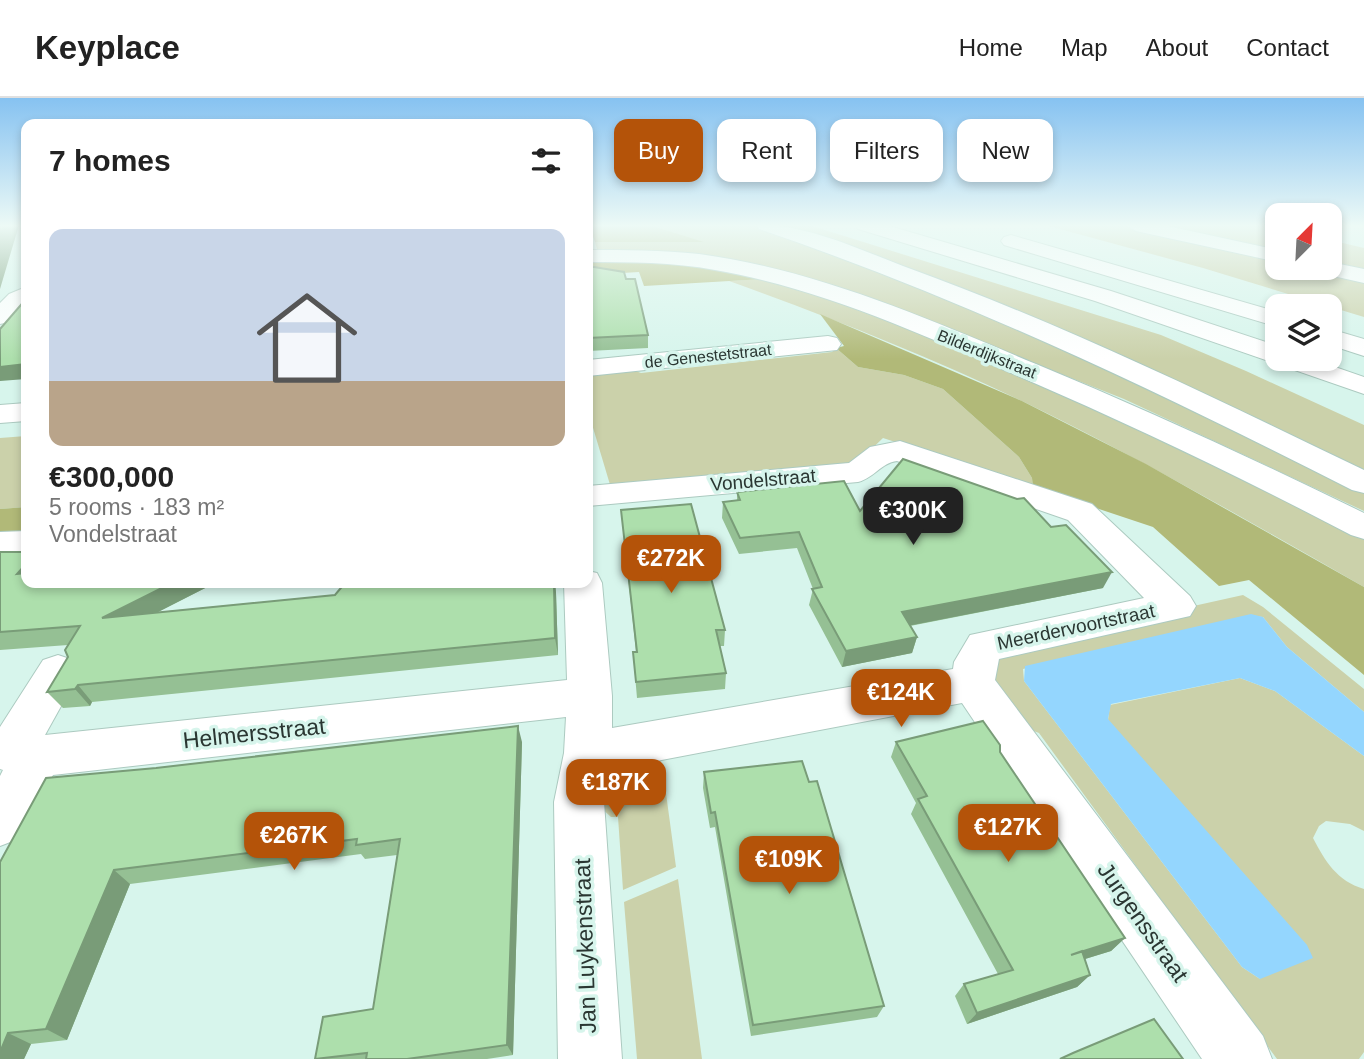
<!DOCTYPE html>
<meta charset="utf-8">
<style>
:root{--surface:#fff;--page:#f2f2f2;--text:#222;--muted:#767676;--line:#e0e0e0;--accent:#b45309}
body{margin:0;font-family:Arial,sans-serif;background:var(--page);color:var(--text);height:100vh;display:flex;flex-direction:column;font-size:26px;white-space:nowrap}
*{box-sizing:border-box;margin:0}
p{font-size:23px;color:var(--muted)}
.icon{flex:none;width:38px;height:38px;fill:none;stroke:currentColor;stroke-width:2;stroke-linecap:round;stroke-linejoin:round}
.map{position:relative;flex:1;overflow:hidden}
.drawer{position:absolute;left:21px;top:21px;width:572px;height:469px;display:flex;flex-direction:column;background:var(--surface);border-radius:14px;box-shadow:0 4px 10px #0003}
.drawer>*{flex:none}
.hud{position:absolute;left:614px;top:21px;width:644px;height:63px;display:flex;gap:14px}
.needle{width:46px;rotate:24deg}
.fabs{position:absolute;left:1265px;top:105px;display:grid;gap:14px}
.fabs a{display:grid;place-items:center;width:77px;height:77px;border-radius:14px;background:var(--surface);box-shadow:0 4px 10px #0003;font-size:35px}
.price{position:absolute;translate:-50% -60px;padding:0 16px;border-radius:14px;background:var(--accent);color:#fff;font-size:23px;line-height:46px;filter:drop-shadow(0 2px 4px #0008)}
.price::after{content:'';position:absolute;left:50%;top:42px;width:21px;height:16px;margin-left:-10px;background:inherit;clip-path:polygon(0 0,100% 0,50% 100%)}
.price.current{background:#222;color:#fff}
ul{padding:0;list-style:none}
li{display:grid;align-content:center;gap:14px;height:371px;padding:0 28px}
li+li{border-top:2px solid var(--line)}
li span{display:grid;place-items:center;height:217px;border-radius:14px;color:#555}
li>.icon{margin-inline-start:auto}
span .icon{width:126px;height:126px;fill:#fffc;stroke-width:1}
li b{font-size:30px}
h2{display:flex;justify-content:space-between;align-items:center;height:84px;padding:0 28px;font-size:30px}
.tag{padding:0 24px;border-radius:14px;background:var(--surface);box-shadow:0 4px 10px #0003;font-size:24px;line-height:63px}
.tag.current{background:var(--accent);color:#fff}
header{display:flex;align-items:center;gap:42px;box-sizing:border-box;height:98px;padding:0 35px;background:var(--surface);border-bottom:2px solid var(--line)}
header strong{font-size:33px}
nav{display:flex;gap:38px;margin-inline-start:auto;font-size:24px}
.map>svg:first-child{display:block}
.green{fill:#cbd1aa}
.forest{fill:#b1b978}
.water{fill:#94d6fe}
.lines{fill:none;stroke-linecap:round;stroke-linejoin:round}
.minor-casing{stroke:#accac0;stroke-width:2}
.highway-casing{stroke:#accac0;stroke-width:2}
.minor{fill:#fff;fill-rule:evenodd}
.highway{fill:#fff;fill-rule:evenodd}
.wall{fill:#95c094}
.shaded-wall{fill:#799c78}
.building{fill:#addfac;stroke:#799c78;stroke-width:2}
.labels{text-anchor:middle;dominant-baseline:central;stroke-width:7;stroke-linejoin:round;paint-order:stroke}
.far-street-label{font-size:16px;fill:#2a3632;stroke:#d7f5ec}
.street-label{font-size:19px;fill:#2a3632;stroke:#d7f5ec}
.near-street-label{font-size:23px;fill:#2a3632;stroke:#d7f5ec}
</style>
<header>
<strong>Keyplace</strong>
<nav><a>Home</a><a>Map</a><a>About</a><a>Contact</a></nav>
</header>
<div class="map">
<svg width="1364" height="961" viewBox="0 0 1364 961">
<rect width="100%" height="100%" fill="#d7f5ec"/>
<path class="green" d="M650 127H757L803 142 939 193 1364 391V413L1124 301 899 212 676 154 597 151 595 144H703Z
M776 127H809L1161 237 1246 273 1364 327V380L813 139Z
M1045 127H1124L1277 160 1278 170H1317L1364 181V219L1203 170Z
M1148 127H1256L1277 131V155Z
M1330 142 1364 150V175L1330 167Z
M764 181C971 243 1167 344 1364 433V489C1252 425 1140 360 1024 304 928 258 829 219 729 183Z
M836 250 858 269 904 277 943 291 1019 359 1032 380 1033 389 883 340 855 367 611 390 588 313V276L630 271 641 275 832 254Z
M26 338V409L0 411V340Z
M1243 497 1263 509 1364 591V614L1287 549 1263 519 1251 518 1023 571 1024 583 1242 869 1260 881 1108 622 1110 607 1240 580 1275 593 1364 658V733L1350 726 1326 723 1319 728 1313 740C1325 763 1337 783 1364 791V954L1359 961H1277L1039 635 1023 629 992 586 995 562 1189 509Z
M662 666 676 769 623 792 618 719H611L597 706 598 677Z
M678 781 702 961H637L624 804Z"/>
<path class="forest" d="M589 127H650L704 144H595Z
M588 162C648 162 705 168 764 181L644 188 639 174 588 177Z
M820 216 1022 303 1146 366 1364 489V577L1249 482 1219 488 1153 429 1033 389 1032 380 1019 359 943 291 904 277 858 269 836 250 844 248Z
M26 409V434L0 435V411Z"/>
<path class="water" d="M1251 516 1263 519 1287 549 1364 614V658L1275 593 1240 580 1111 606 1108 621 1307 847 1313 860 1260 881 1242 869 1024 583 1025 568Z"/>
<g class="lines">
<g class="minor-casing">
<path id="minor" d="M756 127C806 126 856 150 903 168 1061 225 1213 299 1364 372V395L1352 392C1159 294 965 201 759 131Z
M1126 127H1163L1278 152V164L1136 133Z
M588 152C625 152 662 152 699 156 817 172 928 221 1036 266 1147 312 1256 362 1364 415V441L1351 437C1244 381 1136 329 1025 281 925 238 824 191 715 172 673 164 630 164 588 164Z
M1330 164 1364 171V185L1320 175 1317 170H1330Z
M26 189V205L9 224 0 226V205L9 196Z
M828 238 837 240 841 246 837 252 588 278V262Z
M26 305V323L0 325V307Z
M900 343 1092 406 1190 498 1196 508 1190 518 999 561 995 582 1263 938 1272 961H1202L962 605 609 672 604 704 622 961H558L554 704 564 655 566 619 53 677 18 741 0 748V678L3 672 0 671V629L43 562 58 557 73 562 80 574 45 637 567 582 564 485H588V473L597 475 602 485 612 598V630L953 571 954 564 970 537 1144 500 1068 422 897 363C881 365 874 380 858 384L588 408V388L849 365 870 349Z
M26 433V457L0 458V434Z"/>
</g>
<g class="highway-casing">
<path id="highway" d="M855 127H886L1111 193 1278 248V261H1312L1364 279V296L1095 203 858 131Z
M1011 137 1278 214V229L1004 147 1001 143 1004 139Z
M1330 231 1364 241V258L1330 247Z"/>
</g>
<use href="#minor" class="minor"/>
<use href="#highway" class="highway"/>
</g>
<path class="wall" d="M588 169 626 181 648 237V250L588 253Z
M737 394 860 413 1103 490 910 528 917 539 912 555 842 569 809 507 813 491 797 450 739 456 722 420 723 404 737 403Z
M621 412 725 532 724 548H720L726 575 725 591 637 600 633 554H636Z
M0 454 26 485H215L158 514 335 497 345 485H555L556 495 558 557 92 604 90 608 63 610 47 594 68 559V547L0 552Z
M522 644 513 957 487 961H315L373 911 397 757 365 761 361 756 130 786 67 942 31 946 24 961H0V764Z
M896 644 1000 654 1125 840 1111 853 1085 861 1090 877 1077 889 967 926 955 898 964 886 998 876 911 716 916 705 891 659Z
M704 674 809 684 884 908 877 919 751 938 715 729 710 730 703 690Z"/>
<path class="shaded-wall" d="M4 127H19L0 191V138Z
M26 266V281L0 283V269Z
M26 466V485L17 476Z
M1112 474 1103 490 897 530 902 514Z
M172 485H215L115 536 102 520Z
M554 485H555L556 495 558 557 555 540Z
M917 539 912 555 842 569 846 553Z
M78 587 92 604 90 608 75 591Z
M518 628 522 644 513 957 507 947Z
M114 772 130 786 67 942 46 931Z
M1125 840 1111 853 1059 869 1071 857Z
M1090 877 1077 889 967 926 977 915Z
M8 935 31 946 24 961H0V954Z"/>
<path class="building" d="M0 127H4L0 138Z
M588 169H594L624 174 626 181H635L648 237 588 240Z
M26 201V266L0 269V231Z
M903 361 1017 401 1024 400 1051 429 1066 427 1112 474 902 514 917 539 846 553 812 491 822 489 799 434 740 440 723 404 740 402 737 394 844 383 860 413Z
M691 406 725 532H716L726 575 636 584 633 554H637L621 412Z
M0 454H26V466L17 476 26 475V485H172L102 520 335 497 345 485H554L555 540 78 587 75 591 47 594 68 559 65 552 80 528 0 534Z
M983 623 1000 647V654L1125 840 1071 857 1082 853 1090 877 977 915 964 886 1013 872 918 701 927 698 896 644Z
M518 628 507 947 407 961H366L367 955 315 961 323 919 373 911 400 741 356 747 357 741 114 772 46 931 8 935 0 954V764L46 680 156 670Z
M802 663 809 684 817 683 884 908 753 927 715 714 711 715 704 674Z
M1154 921 1183 961H1060L1073 955Z"/>
<linearGradient id="sky" x2="0" y2="1"><stop stop-color="#86c2f1"/><stop offset="0.49" stop-color="#edfaf6"/><stop offset="1" stop-color="#edfaf6" stop-opacity="0"/></linearGradient>
<rect width="1364" height="261" fill="url(#sky)"/>
<g class="labels">
<g class="far-street-label">
<text transform="translate(987 256) rotate(22)">Bilderdijkstraat</text>
<text transform="translate(708 258) rotate(-6)">de Genestetstraat</text>
</g>
<g class="street-label">
<text transform="translate(763 382) rotate(-5)">Vondelstraat</text>
<text transform="translate(1076 529) rotate(-12)">Meerdervoortstraat</text>
</g>
<g class="near-street-label">
<text transform="translate(254 635) rotate(-6)">Helmersstraat</text>
<text transform="translate(1143 824) rotate(55)">Jurgensstraat</text>
<text transform="translate(585 848) rotate(-92)">Jan Luykenstraat</text>
</g>
</g>
</svg>
<div class="fabs">
<a><svg class="needle" viewBox="-14 -14 28 28"><path d="M0-13l5 13h-10z" fill="#e53935"/><path d="M0 13l5-13h-10z" fill="#767676"/></svg></a>
<a><svg class="icon" aria-label="layers" viewBox="0 0 24 24"><path d="M12 4l9 5-9 5-9-5zM3 14l9 5 9-5"/></svg></a>
</div>
<b class="price current" style="left:913px;top:449px">€300K</b>
<b class="price" style="left:671px;top:497px">€272K</b>
<b class="price" style="left:901px;top:631px">€124K</b>
<b class="price" style="left:616px;top:721px">€187K</b>
<b class="price" style="left:1008px;top:766px">€127K</b>
<b class="price" style="left:294px;top:774px">€267K</b>
<b class="price" style="left:789px;top:798px">€109K</b>
<div class="hud">
<a class="tag current">Buy</a>
<a class="tag">Rent</a>
<a class="tag">Filters</a>
<a class="tag">New</a>
</div>
<section class="drawer">
<h2>7 homes<svg class="icon" aria-label="filters" viewBox="0 0 24 24"><path d="M4 7h16M4 17h16"/><circle cx="9" cy="7" r="2"/><circle cx="15" cy="17" r="2"/></svg></h2>
<ul>
<li><span style="background:linear-gradient(#c9d6e8 70%,#b9a48a 0)"><svg class="icon" aria-label="home" viewBox="0 0 24 24"><path d="M3 11l9-7 9 7M6 9v11h12V9"/></svg></span><div><b>€300,000</b><p>5 rooms · 183 m²</p><p>Vondelstraat</p></div></li>
</ul>
</section>
</div>
